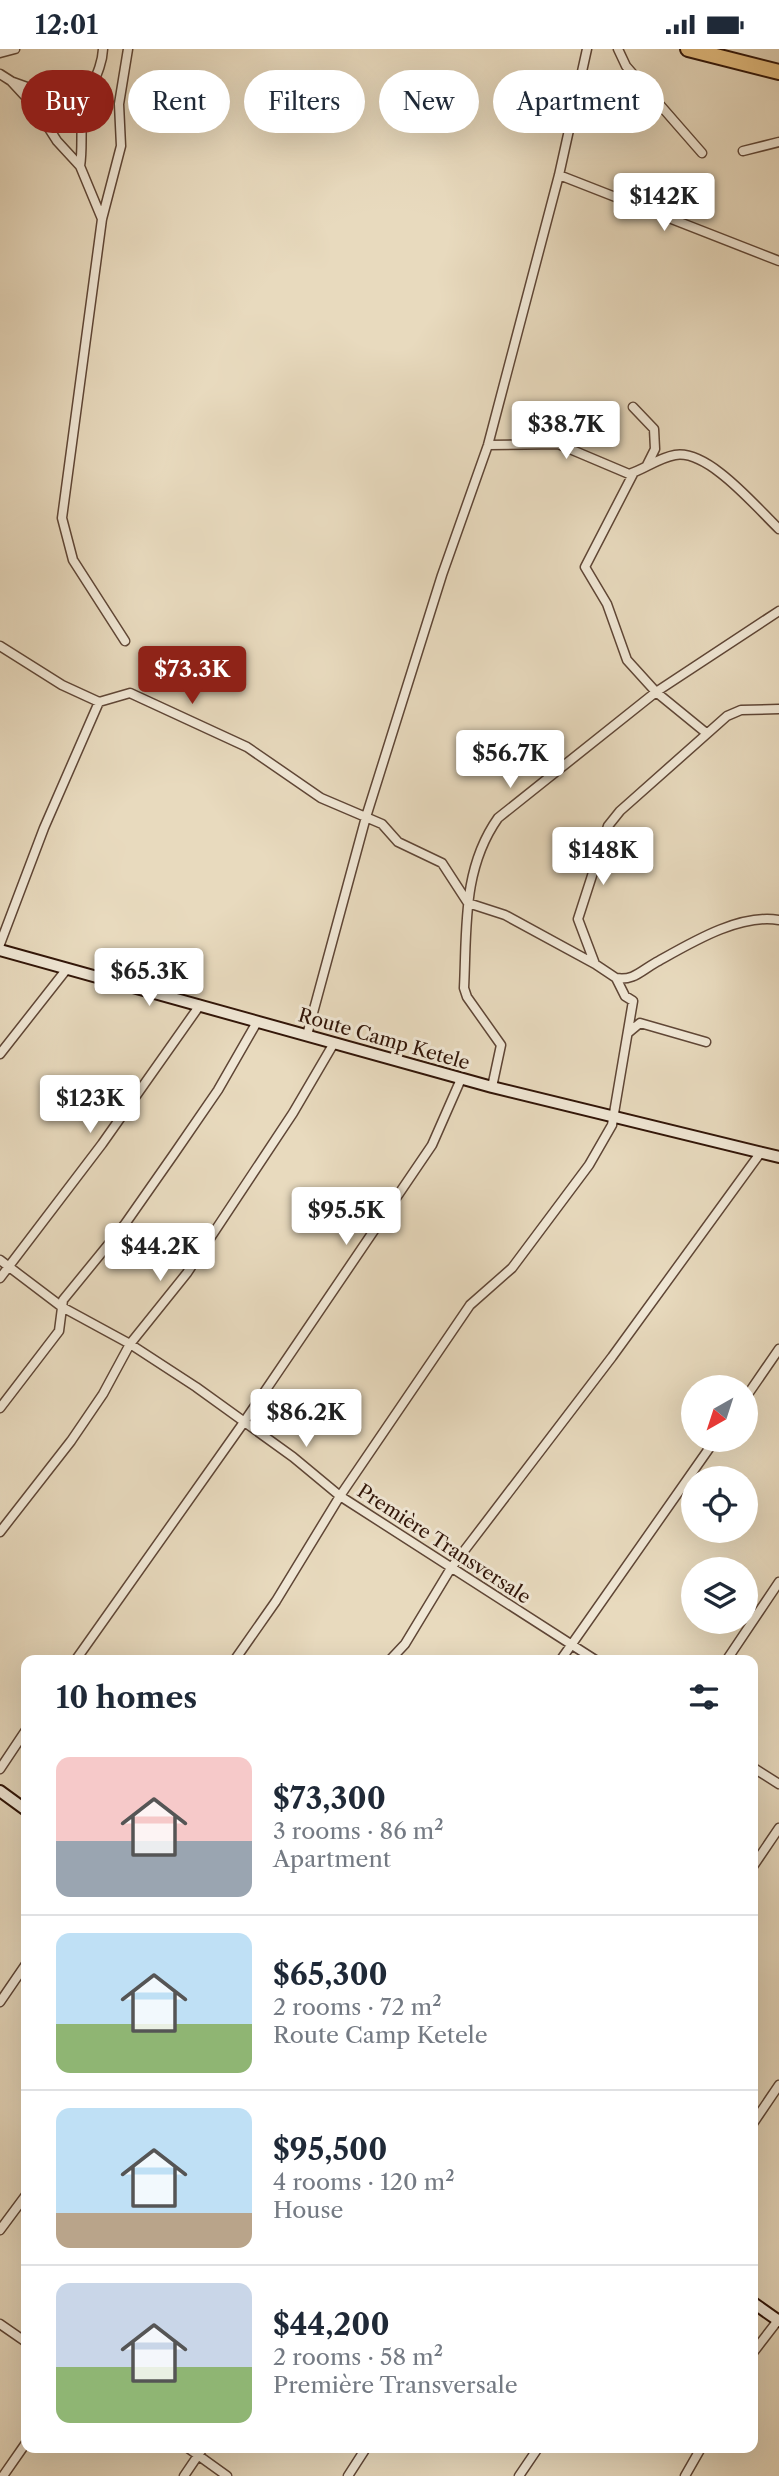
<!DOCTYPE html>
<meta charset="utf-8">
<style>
:root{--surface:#fff;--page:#f6f6f7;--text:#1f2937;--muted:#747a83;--line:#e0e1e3;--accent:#8f2418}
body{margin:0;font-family:"Libre Caslon Text",serif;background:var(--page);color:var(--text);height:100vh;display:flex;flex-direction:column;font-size:26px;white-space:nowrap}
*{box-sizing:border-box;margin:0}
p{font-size:23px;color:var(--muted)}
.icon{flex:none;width:38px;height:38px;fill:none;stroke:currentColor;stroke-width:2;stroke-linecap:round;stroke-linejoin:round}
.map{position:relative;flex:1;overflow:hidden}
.sheet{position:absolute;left:21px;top:1606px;width:737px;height:798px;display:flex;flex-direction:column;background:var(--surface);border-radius:14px;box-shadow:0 7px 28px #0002}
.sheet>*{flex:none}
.hud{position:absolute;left:21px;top:21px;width:738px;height:63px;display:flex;gap:14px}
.needle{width:46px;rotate:219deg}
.fabs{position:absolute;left:681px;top:1326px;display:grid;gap:14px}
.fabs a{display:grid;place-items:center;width:77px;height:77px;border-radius:50%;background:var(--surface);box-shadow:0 7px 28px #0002;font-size:35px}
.price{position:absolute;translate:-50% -60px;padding:0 16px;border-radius:7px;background:#fff;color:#222;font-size:23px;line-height:46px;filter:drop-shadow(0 2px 4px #0008)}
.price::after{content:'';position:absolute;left:50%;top:42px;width:21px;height:16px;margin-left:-10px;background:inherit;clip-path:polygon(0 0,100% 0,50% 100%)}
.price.current{background:var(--accent);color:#fff}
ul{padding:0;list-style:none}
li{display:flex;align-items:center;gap:21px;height:175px;padding:0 35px}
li+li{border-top:2px solid var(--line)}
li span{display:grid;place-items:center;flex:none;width:196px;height:140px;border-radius:14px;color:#555}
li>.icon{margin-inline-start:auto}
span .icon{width:84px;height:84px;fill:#fffc;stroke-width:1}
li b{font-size:30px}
h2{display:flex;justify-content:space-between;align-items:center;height:84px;padding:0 35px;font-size:30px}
.tag{padding:0 24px;border-radius:32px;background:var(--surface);box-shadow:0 7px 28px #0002;font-size:24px;line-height:63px}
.tag.current{background:var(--accent);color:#fff}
.status{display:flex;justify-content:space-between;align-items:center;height:49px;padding:0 35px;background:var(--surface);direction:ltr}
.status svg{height:19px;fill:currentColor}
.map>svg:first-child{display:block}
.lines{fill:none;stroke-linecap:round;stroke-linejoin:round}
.street-casing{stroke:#5f4636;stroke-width:11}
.secondary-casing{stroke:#311508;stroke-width:14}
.highway-casing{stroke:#311508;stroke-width:18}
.street{stroke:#f0e7d5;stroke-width:8}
.secondary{stroke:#f0e7d5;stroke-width:10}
.highway{stroke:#e4bd7f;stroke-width:14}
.labels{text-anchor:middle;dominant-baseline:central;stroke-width:6;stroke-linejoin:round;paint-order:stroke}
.street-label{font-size:19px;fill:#311508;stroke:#f0e7d5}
</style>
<div class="status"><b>12:01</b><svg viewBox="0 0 49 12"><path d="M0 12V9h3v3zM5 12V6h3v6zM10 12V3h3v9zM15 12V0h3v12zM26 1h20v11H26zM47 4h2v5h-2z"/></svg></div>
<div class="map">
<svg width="779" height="2427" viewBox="0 0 779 2427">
<rect width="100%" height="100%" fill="#e8dabe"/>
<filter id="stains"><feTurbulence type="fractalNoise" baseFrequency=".00286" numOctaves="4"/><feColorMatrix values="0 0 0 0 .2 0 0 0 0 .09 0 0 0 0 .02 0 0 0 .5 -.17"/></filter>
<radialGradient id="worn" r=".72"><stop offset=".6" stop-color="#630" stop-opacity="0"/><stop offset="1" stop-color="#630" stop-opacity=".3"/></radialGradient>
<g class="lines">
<g class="street-casing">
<path id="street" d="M618 0 626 17 702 104
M0 4 15 0
M0 25 11 32 36 59 57 92 80 117 102 170
M13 33 66 52 83 65
M743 102 779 93
M80 117C83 99 80 80 83 63 87 41 102 23 103 0
M559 126 779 212
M633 358 654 380 655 400 647 416
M488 396 558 395 629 425C645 420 658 409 675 406 708 400 756 458 779 480
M633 425 585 518 607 555 627 611 656 643 705 683
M125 592 73 511 62 469 102 170 121 97 119 55 128 0
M0 597 62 636 99 653 130 644 247 698 321 749 382 775 398 793 442 814 468 854 505 866 595 915
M0 895 44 779 99 653
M616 929C633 932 641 922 655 914 689 895 739 864 779 871
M628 984 640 974 706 993
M307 986 366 768 442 526 488 396 559 126 587 0
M0 1005 66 921
M492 1038 501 996 467 948 464 939C467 879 462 820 498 769L656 643 779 562
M0 1211 62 1258 130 1295 196 1338 293 1408 340 1447 597 1612
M0 1229 102 1095 200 956
M746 1348 779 1300
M0 1359 59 1282 63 1251 125 1175 174 1105 218 1041 257 973
M0 1483 71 1392 103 1345 130 1295 187 1224 293 1064 334 994
M75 1612 244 1373 432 1096 461 1030
M234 1612 276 1552 340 1447 470 1256 512 1219 589 1116 612 1076 633 952 625 947 616 929 595 915 578 870 608 777 620 762 727 667 741 661 779 660
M389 1612 405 1595 451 1519 612 1308 761 1103
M560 1612 715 1391
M726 1612 779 1533
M752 1718 779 1735
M0 1720 26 1681
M752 1819 779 1779
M0 1953 26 1915
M752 2076 779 2036
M0 2181 26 2146
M0 2275 26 2293
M752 2305 779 2270
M188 2399 227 2427
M3 2427 26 2394
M184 2427 203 2399
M348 2427 366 2399
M519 2427 538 2399
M685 2427 701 2399"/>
</g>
<g class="secondary-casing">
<path id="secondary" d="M0 901 492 1038 779 1108
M0 1742 26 1761
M752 2253 779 2272"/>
</g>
<g class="highway-casing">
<path id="highway" d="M688 0 779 23"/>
</g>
<use href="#street" class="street"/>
<use href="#secondary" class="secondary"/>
<use href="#highway" class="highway"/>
</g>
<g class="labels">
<g class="street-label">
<text transform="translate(384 990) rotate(16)">Route Camp Ketele</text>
<text transform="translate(444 1495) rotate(33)">Première Transversale</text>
</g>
</g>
<rect width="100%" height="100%" filter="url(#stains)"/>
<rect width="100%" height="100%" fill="url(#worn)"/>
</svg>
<div class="fabs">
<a><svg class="needle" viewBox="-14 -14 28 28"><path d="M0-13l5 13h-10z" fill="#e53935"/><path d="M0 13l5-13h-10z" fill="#747a83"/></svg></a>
<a><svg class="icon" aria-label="locate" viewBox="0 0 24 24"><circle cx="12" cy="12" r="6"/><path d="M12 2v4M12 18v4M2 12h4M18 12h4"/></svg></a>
<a><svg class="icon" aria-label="layers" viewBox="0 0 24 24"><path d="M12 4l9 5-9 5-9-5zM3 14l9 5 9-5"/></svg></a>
</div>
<b class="price" style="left:664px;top:184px">$142K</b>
<b class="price" style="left:566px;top:412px">$38.7K</b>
<b class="price current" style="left:192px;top:657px">$73.3K</b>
<b class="price" style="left:510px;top:741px">$56.7K</b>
<b class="price" style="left:603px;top:838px">$148K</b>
<b class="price" style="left:149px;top:959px">$65.3K</b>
<b class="price" style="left:90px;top:1086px">$123K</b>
<b class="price" style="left:346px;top:1198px">$95.5K</b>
<b class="price" style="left:160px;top:1234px">$44.2K</b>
<b class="price" style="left:306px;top:1400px">$86.2K</b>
<div class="hud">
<a class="tag current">Buy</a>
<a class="tag">Rent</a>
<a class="tag">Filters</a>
<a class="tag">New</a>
<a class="tag">Apartment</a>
</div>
<section class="sheet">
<h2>10 homes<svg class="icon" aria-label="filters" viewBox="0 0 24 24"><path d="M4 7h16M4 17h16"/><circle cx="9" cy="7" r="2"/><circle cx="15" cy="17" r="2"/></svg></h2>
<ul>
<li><span style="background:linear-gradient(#f6c9c9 60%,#9aa5b1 0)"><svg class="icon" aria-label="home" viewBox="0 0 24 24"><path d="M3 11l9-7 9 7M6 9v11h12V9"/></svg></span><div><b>$73,300</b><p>3 rooms · 86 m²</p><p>Apartment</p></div></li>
<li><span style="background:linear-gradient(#bfe0f5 65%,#8fb573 0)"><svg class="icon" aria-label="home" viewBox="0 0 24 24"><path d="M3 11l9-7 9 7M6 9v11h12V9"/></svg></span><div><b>$65,300</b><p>2 rooms · 72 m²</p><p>Route Camp Ketele</p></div></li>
<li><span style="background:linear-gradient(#bfe0f5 75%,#b9a48a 0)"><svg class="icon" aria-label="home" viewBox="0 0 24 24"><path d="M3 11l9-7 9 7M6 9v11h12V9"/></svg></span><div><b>$95,500</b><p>4 rooms · 120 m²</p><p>House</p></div></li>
<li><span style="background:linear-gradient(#c9d6e8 60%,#8fb573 0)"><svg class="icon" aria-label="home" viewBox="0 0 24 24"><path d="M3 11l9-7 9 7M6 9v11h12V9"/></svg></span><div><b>$44,200</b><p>2 rooms · 58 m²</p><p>Première Transversale</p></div></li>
</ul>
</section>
</div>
